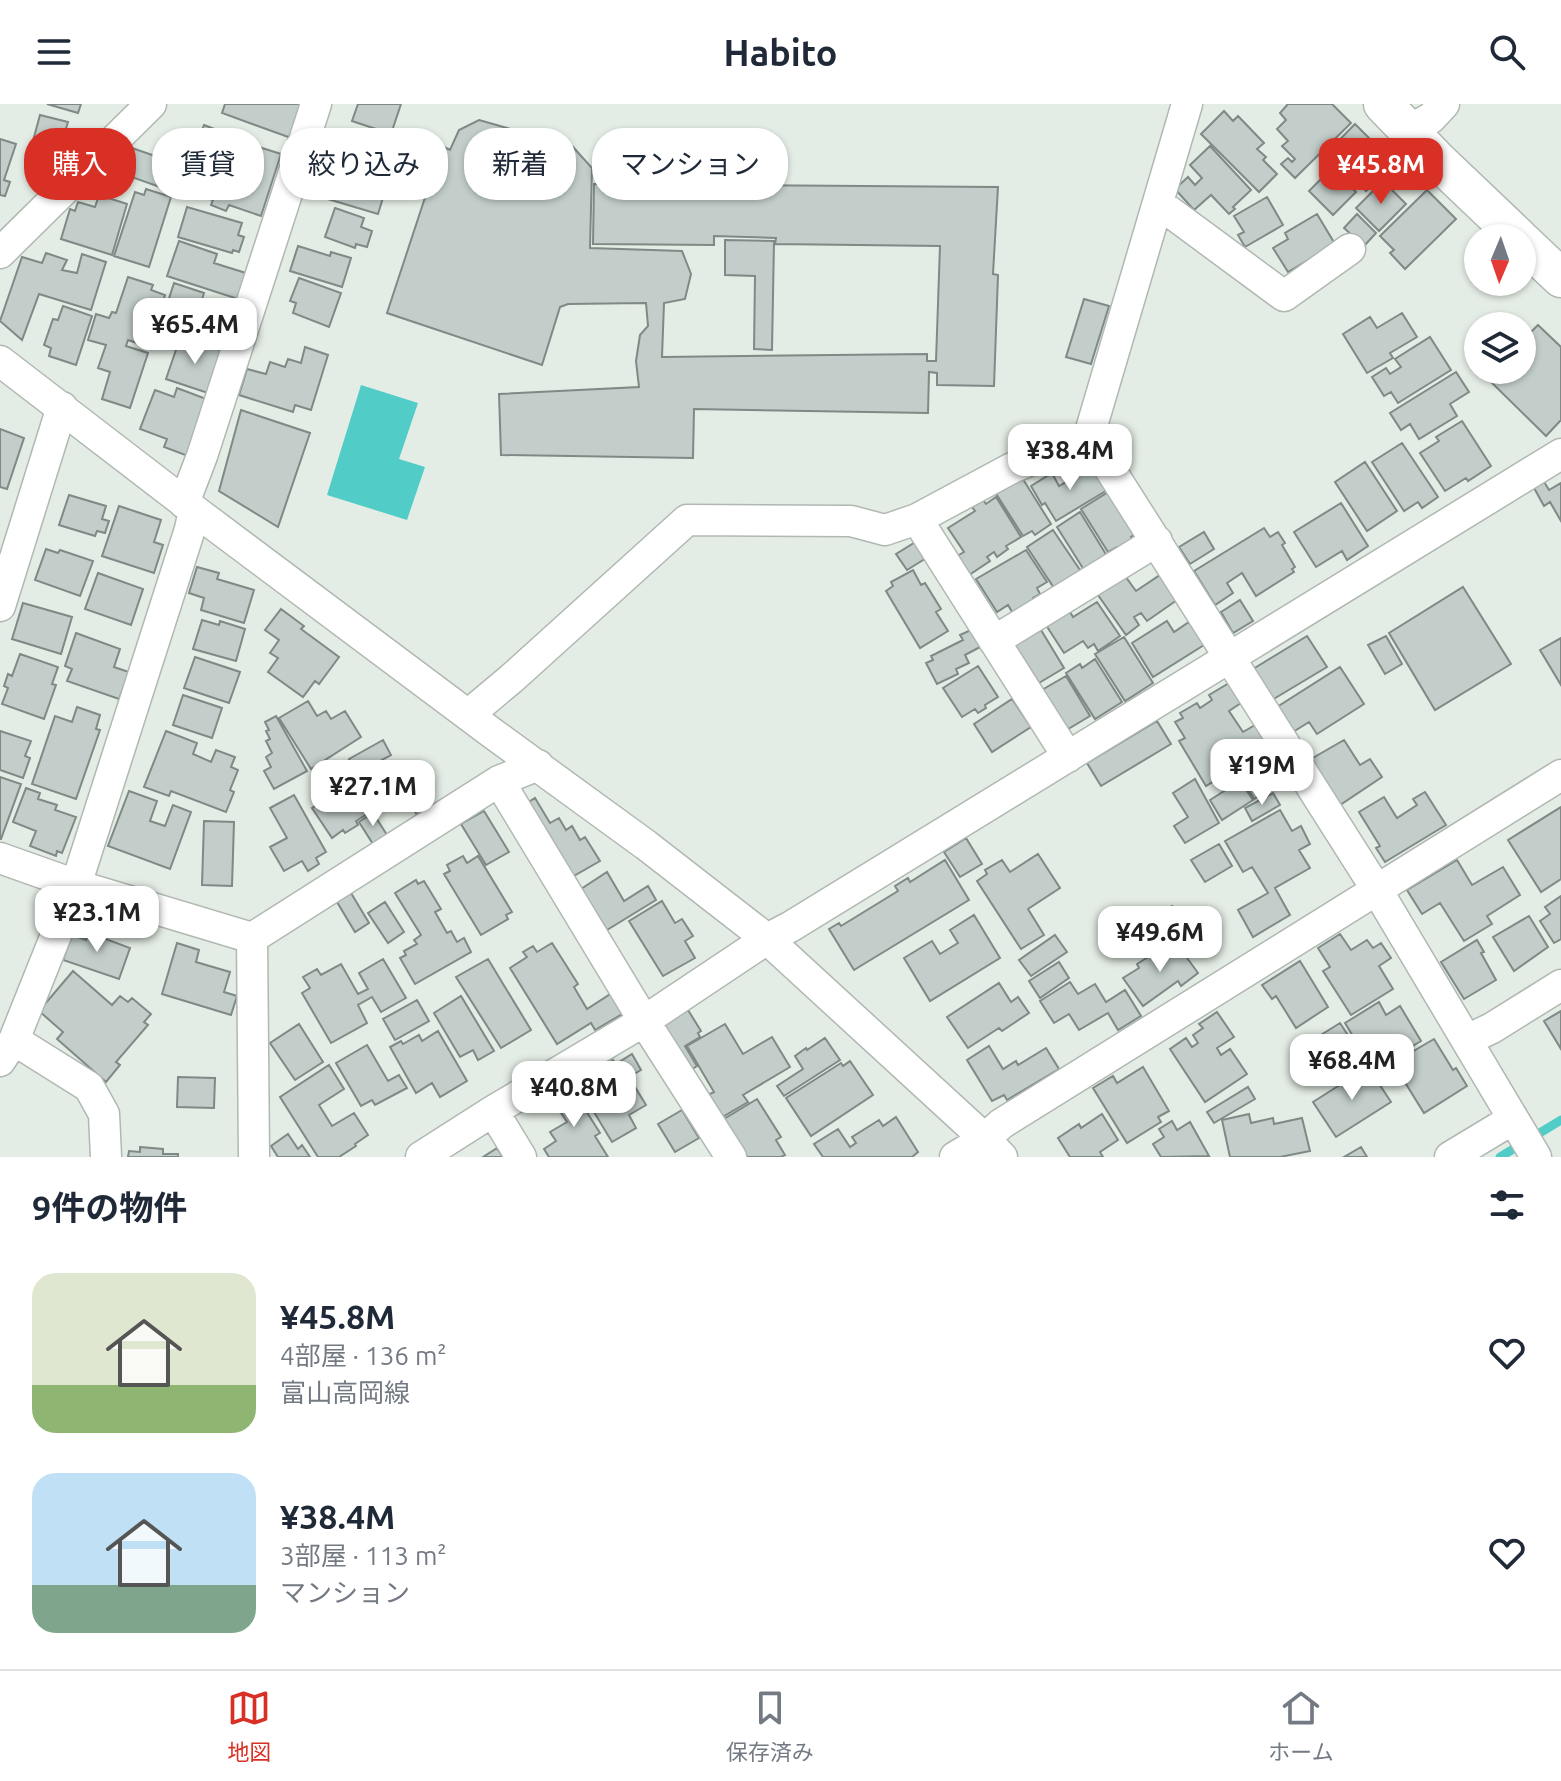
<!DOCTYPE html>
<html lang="ja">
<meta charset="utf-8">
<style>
:root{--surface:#fff;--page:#f2f2f3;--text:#1f2937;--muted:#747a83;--line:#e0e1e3;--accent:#d93025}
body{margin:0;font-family:Ubuntu,"Noto Sans JP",sans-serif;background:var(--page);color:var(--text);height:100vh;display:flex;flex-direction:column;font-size:30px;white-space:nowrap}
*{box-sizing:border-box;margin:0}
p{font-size:26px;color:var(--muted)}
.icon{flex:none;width:44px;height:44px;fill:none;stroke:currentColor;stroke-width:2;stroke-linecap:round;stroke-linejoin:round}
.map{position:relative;height:1053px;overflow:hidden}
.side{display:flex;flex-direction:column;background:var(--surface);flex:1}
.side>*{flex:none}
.guide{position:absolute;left:24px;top:24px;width:800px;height:72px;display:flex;gap:16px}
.needle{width:52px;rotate:182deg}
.buttons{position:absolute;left:1464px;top:120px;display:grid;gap:16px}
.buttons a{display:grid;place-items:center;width:72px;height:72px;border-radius:50%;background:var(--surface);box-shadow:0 2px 6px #0004;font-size:40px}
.price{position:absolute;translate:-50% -68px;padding:0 18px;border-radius:16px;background:#fff;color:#222;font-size:26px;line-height:52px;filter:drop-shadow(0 2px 4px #0008)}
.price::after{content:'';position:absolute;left:50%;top:48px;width:24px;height:18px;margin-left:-12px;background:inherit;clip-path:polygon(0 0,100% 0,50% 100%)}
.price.current{background:var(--accent);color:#fff}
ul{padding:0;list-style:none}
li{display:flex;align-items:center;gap:24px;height:200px;padding:0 32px}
li span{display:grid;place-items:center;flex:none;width:224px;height:160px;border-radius:24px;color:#555}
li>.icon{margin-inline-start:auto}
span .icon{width:96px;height:96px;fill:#fffc;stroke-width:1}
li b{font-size:34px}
h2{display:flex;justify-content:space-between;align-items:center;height:96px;padding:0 32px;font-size:34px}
.pill{padding:0 28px;border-radius:32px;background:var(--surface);box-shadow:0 2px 6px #0004;font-size:28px;line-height:72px}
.pill.current{background:var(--accent);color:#fff}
header{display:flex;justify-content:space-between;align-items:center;height:104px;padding:0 32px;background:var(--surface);font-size:36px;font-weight:700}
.dock{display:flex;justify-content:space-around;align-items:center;height:112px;border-top:2px solid var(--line);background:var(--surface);font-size:22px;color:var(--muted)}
.dock a{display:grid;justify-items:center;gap:4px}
.dock .current{color:var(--accent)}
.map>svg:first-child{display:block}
.water{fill:#52ccc7}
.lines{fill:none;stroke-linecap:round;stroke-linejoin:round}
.stream{stroke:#52ccc7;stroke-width:9}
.building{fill:#c3ceca;stroke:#7f8985;stroke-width:2}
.minor-casing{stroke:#b0b8b1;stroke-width:33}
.major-casing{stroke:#b0b8b1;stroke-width:41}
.minor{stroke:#fff;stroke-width:30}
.major{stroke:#fff;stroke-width:38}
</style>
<header><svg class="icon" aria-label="menu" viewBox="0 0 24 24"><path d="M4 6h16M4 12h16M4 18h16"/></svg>Habito<svg class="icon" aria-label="search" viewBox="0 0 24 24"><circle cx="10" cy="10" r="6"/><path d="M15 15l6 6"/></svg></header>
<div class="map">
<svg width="1561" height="1053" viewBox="0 0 1561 1053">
<rect width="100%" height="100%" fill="#e4ede5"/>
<path class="water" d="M361 281 418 299 399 355 425 363 407 416 327 391Z"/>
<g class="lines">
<path class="stream" d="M1500 1053 1561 1016"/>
</g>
<path class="building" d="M47 0H81L78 9Z
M225 0H303L291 34 222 9Z
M358 0H401L391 30 352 17Z
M1288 0H1332L1351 19 1295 74 1281 60 1288 54 1292 58 1295 55 1282 42 1288 37 1277 25 1286 16 1280 9Z
M1224 7 1233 17 1238 12 1264 39 1257 45 1266 53 1263 56 1277 70 1259 88 1201 30Z
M40 11 68 18 61 41 34 33Z
M479 16 573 43 592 64 590 144 682 147 691 170 685 195 664 199 662 253 927 250V257H936L940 142 775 140 776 134 714 132V141L593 140 594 80 998 83 993 170 998 171 994 282 937 281V269L929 268 928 309 694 305 693 354 501 351 499 290 639 283 636 257 640 231 648 222 646 199 568 200 560 203 542 261 387 209 442 42 450 46 459 26Z
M1355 20 1380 45 1347 79 1356 88 1333 111 1309 87 1325 71 1329 75 1335 69 1321 55Z
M204 21 228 30 224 41 256 52 259 43 281 50 261 112 229 101 226 107 211 101 213 96 206 94 209 85 195 80 202 60 208 62 212 49 196 43Z
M0 35 16 40 4 76 10 78 5 92 0 91Z
M1210 42 1251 86 1233 103 1235 105 1229 110 1211 91 1194 106 1175 85 1188 73 1195 81 1202 74 1190 61Z
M132 44 184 62 174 88 123 70Z
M1381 47 1394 59 1366 87 1354 74Z
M331 60 360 69 362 63 390 71 378 110 321 93Z
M1383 77 1406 100 1379 127 1356 104Z
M146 85 171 93 149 163 114 152 135 88 144 91Z
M1427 86 1456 115 1405 165 1390 149 1394 146 1380 132Z
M99 91 127 100 112 151 61 135 70 105 75 107 78 98 95 103Z
M1267 93 1283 121 1245 143 1238 131 1244 128 1234 112Z
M187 103 242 119 238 131 244 133 239 148 233 146 232 149 178 133Z
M335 104 364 114 361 123 372 127 367 143 356 140 355 144 325 133Z
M1317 110 1335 140 1288 168 1273 144 1288 135 1285 129Z
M1357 110 1376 129 1364 142 1344 124Z
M725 136 774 137 772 246 754 245 755 172 725 171Z
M179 137 217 150 214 159 249 170 241 196 167 172Z
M298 142 330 152 331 148 351 154 342 183 290 167Z
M46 149 67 156 62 166 77 169 82 150 106 158 91 206 39 190 22 236 0 217 22 153 42 159Z
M128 173 153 181 151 186 165 191 156 219 150 217 147 228 153 230 149 243 128 236 126 242 148 249 130 304 102 295 110 268 98 264 106 241 88 236 96 210 109 214 112 208 116 209Z
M299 174 341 189 329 223 293 209 296 199 290 197Z
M174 179 204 189 199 205 222 212 223 207 236 211 226 242 160 222Z
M1084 195 1109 202 1091 260 1066 253Z
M63 202 92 212 76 261 49 252 51 244 44 241 53 215 58 216Z
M1402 209 1417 233 1390 249 1393 254 1367 269 1343 230 1370 213 1377 224Z
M1538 221 1561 243V316L1546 332 1486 273 1493 266H1522V237Z
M1430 233 1451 266 1398 299 1391 288 1384 292 1372 273 1386 264 1390 270 1401 263 1395 255Z
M179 237 191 241 193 237 224 247 217 258 211 276 216 277 211 290 166 275Z
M305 243 328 251 311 306 295 301 293 308 239 291 247 265 266 270 270 258 285 263 288 255 301 259Z
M1456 268 1469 288 1450 300 1457 312 1419 335 1410 320 1401 326 1390 309Z
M177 284 209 296 188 352 164 343 167 335 140 325 155 286 174 293Z
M241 306 310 329 278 423 219 387Z
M1462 317 1491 362 1468 377 1466 374 1445 387 1420 349 1439 337 1436 333Z
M0 325 24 334 7 385 0 383Z
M1402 339 1438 393 1422 404 1418 398 1404 407 1372 358Z
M1365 358 1397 407 1367 427 1335 378Z
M1094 361 1109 385 1056 417 1045 399 1042 401 1031 382 1052 369 1059 382Z
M1021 372 1051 420 1035 431 1032 427 1023 432 995 388Z
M1543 376 1549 386 1561 379V417L1550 398 1544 402 1533 382Z
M1110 387 1136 429 1131 433 1134 437 1120 446 1117 443 1108 448 1081 405Z
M69 391 106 402 102 415 109 417 105 429 97 427 95 432 59 421Z
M996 393 1021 433 1006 442 1008 445 997 453 994 448 987 453 990 457 969 471 957 452 964 448 948 424 975 407 972 403 983 396 986 400Z
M1341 399 1368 442 1347 456 1342 447 1316 463 1294 428Z
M119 402 161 416 154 438 163 441 154 469 102 452Z
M1080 408 1107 452 1084 466 1057 423Z
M1264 424 1270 433 1278 428 1285 439 1282 441 1295 463 1292 465 1294 468 1256 492 1242 469 1227 479 1233 489 1215 501 1194 467Z
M1053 426 1082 469 1056 487 1027 443Z
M1204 428 1214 445 1190 460 1179 443Z
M917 437 928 453 907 466 896 450Z
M46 445 58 449 60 446 93 457 80 492 35 476Z
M1026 446 1047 478 1037 484 1040 490 1033 494 1035 498 1014 511 1008 501 997 508 976 475Z
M197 463 219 469 217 475 254 486 244 519 201 506 204 494 189 489Z
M913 466 921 481 925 479 941 505 936 508 948 527 920 544 886 487 893 482 891 478Z
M98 469 143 485 131 521 85 505Z
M1160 471 1177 496 1147 517 1141 509 1134 513 1139 521 1126 531 1098 491 1125 472 1136 487Z
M1463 483 1511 560 1435 606 1389 529Z
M1240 496 1253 517 1233 529 1221 508Z
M1097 498 1120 532 1098 547 1094 540 1088 544 1083 537 1064 549 1044 518 1067 503 1073 513Z
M23 499 72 513 61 550 12 535Z
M281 505 304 522 301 525 339 553 319 580 315 577 303 593 268 568 278 554 270 549 279 536 265 526Z
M202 516 219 521 220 517 245 525 236 557 193 545Z
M1167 517 1174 528 1189 518 1204 541 1153 573 1132 539Z
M973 525 982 542 965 551 969 559 956 565 958 570 937 580 926 559 933 556 931 552 963 536 960 531Z
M1041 526 1064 564 1039 579 1015 541Z
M76 529 120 545 114 563 129 568 119 595 67 577 72 565 65 562Z
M1307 532 1327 563 1272 596 1253 565Z
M1386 532 1402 560 1385 570 1368 541Z
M1124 533 1153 579 1125 597 1095 550Z
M1561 534V581L1540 546Z
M20 550 58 563 52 580 56 581 44 615 2 600 8 584 4 582 8 570 12 572Z
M195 553 240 568 229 599 184 584Z
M1095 555 1122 598 1095 615 1066 569 1080 560 1082 564Z
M978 562 998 593 985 601 986 604 978 609 975 605 962 613 943 584Z
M1340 563 1364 600 1317 630 1309 618 1293 628 1277 603Z
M1066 572 1090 612 1065 627 1040 587Z
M1229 579 1241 599 1229 607 1243 628 1255 621 1268 643 1206 682 1179 637 1185 634 1175 618 1183 614 1180 609 1197 599 1200 604 1212 596 1209 591Z
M183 591 222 604 212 634 173 621Z
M1012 595 1031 623 992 648 974 620Z
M308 597 317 612 326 607 331 615 345 607 361 633 311 665 279 614Z
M77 603 100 611 96 625 100 626 76 695 32 680 55 612 72 618Z
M276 612 307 667 274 685 264 667 271 663 266 653 272 649 266 637 270 635 266 627 269 626 265 618Z
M1157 617 1171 640 1101 682 1087 659Z
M0 627 31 637 25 652 30 654 23 674 0 666Z
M166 627 197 639 193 650 211 658 216 646 235 653 231 663 238 666 230 686 234 688 226 708 171 687 169 692 144 683Z
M383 636 391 651 382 656 389 668 404 659 414 678 375 700 370 690 365 693 354 673 358 670 349 655Z
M1344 636 1360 661 1370 655 1382 673 1340 701 1311 655Z
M1276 654 1288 674 1254 695 1242 675Z
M0 673 21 680 1 735H0Z
M1195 675 1219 719 1185 739 1174 722 1188 713 1173 689Z
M353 677 372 707 356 717 358 721 345 729 343 726 332 734 312 704Z
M1240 677 1253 696 1222 716 1210 696Z
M419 680 433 703 417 711 405 690Z
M26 684 40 689 38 695 57 701 55 706 76 713 62 749 57 747 56 752 30 742 36 727 13 718Z
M129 687 157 697 150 717 165 722 173 701 191 708 170 765 108 742Z
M1425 688 1446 721 1385 758 1376 744 1380 742 1359 708 1384 693 1397 714 1417 701 1413 695Z
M1273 689 1280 701 1252 717 1245 704Z
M294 691 326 748 316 754 319 760 308 767 302 757 284 767 270 743 287 734 270 704Z
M535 694 550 719 559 714 566 726 572 722 580 736 585 733 600 757 572 773 524 701Z
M1561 703V775L1541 788 1508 736Z
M1280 706 1292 727 1301 722 1310 740 1299 746 1310 764 1275 784 1290 811 1253 833 1238 806 1268 789 1252 763 1243 768 1225 737Z
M484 707 509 748 486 761 461 720Z
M373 709 387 731 373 740 359 718Z
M204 717 234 718 232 782 202 781Z
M966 734 982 760 960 773 944 748Z
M1219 740 1232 762 1205 778 1191 756Z
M1038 750 1060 784 1028 805 1044 831 1021 845 977 777 987 770 985 766 1002 756 1010 768Z
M463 752 467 759 478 752 512 808 506 811 508 815 481 831 444 770 450 767 447 761Z
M945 756 969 796 854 866 829 825 839 819 841 822 898 787 895 782 908 774 910 778Z
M1457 756 1472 781 1503 763 1520 791 1487 812 1492 820 1464 837 1440 799 1422 810 1407 786Z
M607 768 624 797 648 782 656 796 607 826 581 785Z
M416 776 418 780 424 777 441 805 435 808 447 829 451 827 457 838 464 834 471 848 415 880 400 854 406 851 404 847 417 840 414 836 421 831 395 789Z
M351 789 369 819 355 828 337 798Z
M1561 792V835L1554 839 1540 817 1550 810 1545 803Z
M662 797 675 819 682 815 693 832 685 837 695 854 663 872 629 817Z
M385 798 404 828 388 839 368 809Z
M1172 802 1188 828 1167 841 1163 833 1158 837 1149 822 1156 818 1153 813Z
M974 811 1000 854 930 897 904 854 932 837 940 850 958 839 950 826Z
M1529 812 1548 843 1514 867 1493 833Z
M89 826 104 831 103 834 130 844 119 875 63 856 72 831 86 836Z
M1340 830 1351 846 1367 836 1373 844 1381 839 1391 854 1379 862 1393 885 1351 911 1323 867 1330 863 1318 844Z
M1055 831 1067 848 1031 872 1019 856Z
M1477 836 1484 848 1481 849 1496 876 1464 895 1441 858Z
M177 839 199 846 196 858 230 868 224 888 237 892 231 911 162 890Z
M552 839 578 880 574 883 587 905 612 889 624 909 595 926 591 919 557 940 510 864 527 853 523 848 533 842 537 848Z
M1177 840 1198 869 1181 882 1178 877 1143 902 1123 874 1139 864 1137 860 1153 850 1156 855Z
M383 855 406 894 381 908 372 893 358 901 367 919 331 939 302 889 310 884 303 873 317 865 321 871 341 860 358 890 368 885 359 869Z
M488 855 531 926 501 944 456 873Z
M1300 857 1328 903 1296 924 1276 892 1272 895 1262 881Z
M1059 858 1069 874 1040 894 1029 877Z
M73 867 112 901 120 892 128 898 132 894 151 910 144 918 148 921 116 958 120 961 106 978 57 935 63 928 39 907Z
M1070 878 1078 890 1095 880 1106 898 1125 886 1141 912 1118 926 1108 909 1079 926 1069 910 1054 919 1040 897Z
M999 879 1011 898 1018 893 1029 909 1002 927 999 924 968 944 947 913Z
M461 892 494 947 478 956 473 946 460 953 434 909Z
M417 896 429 917 395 936 383 915Z
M1379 898 1386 911 1400 902 1421 937 1378 963 1367 945 1362 947 1345 919Z
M688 906 701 927 698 929 700 933 685 942 697 962 689 967 662 922Z
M1561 907V945L1544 917Z
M1217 908 1234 933 1217 944 1221 951 1230 945 1247 970 1205 998 1170 945 1186 934 1192 943 1198 939 1193 931 1203 924 1199 920Z
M1340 919 1357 945 1332 960 1316 934Z
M299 920 323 958 295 976 270 939Z
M725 920 743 950 772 933 790 963 743 991 748 998 719 1015 706 992 714 988 687 942Z
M438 927 467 977 440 993 432 979 416 989 390 943 401 937 403 940 419 931 422 937Z
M825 934 840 956 784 992 777 982 803 965 795 952 806 944 807 946Z
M1434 935 1453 966 1456 964 1467 982 1424 1009 1393 959Z
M367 941 388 977 399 971 407 984 375 1001 372 996 361 1002 336 959Z
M989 942 1003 965 1016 957 1018 961 1046 944 1059 965 1007 996 1004 991 992 997 967 956Z
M632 950 641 966 629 973 646 1001 629 1011 636 1024 612 1038 594 1008 600 1004 595 995 591 997 581 981 600 969 598 966 613 956 616 960Z
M850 957 873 991 811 1032 786 994 841 959 843 962Z
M329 961 344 985 319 1001 332 1022 354 1009 368 1031 355 1040 356 1042 339 1053H318L280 993Z
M1143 963 1169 1007 1158 1013 1161 1018 1127 1039 1093 984 1113 972 1117 979Z
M1368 963 1391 998 1336 1033 1313 998Z
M178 973 215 974 214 1004 177 1003Z
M569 980 600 1029 595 1032 608 1053H549L544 1045 556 1037 550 1028 567 1018 550 992Z
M1248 983 1255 995 1214 1019 1207 1008Z
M757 995 781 1033 776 1036 785 1051 781 1053H747L724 1015Z
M682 1006 699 1034 675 1048 658 1020Z
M1102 1010 1118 1036 1100 1048 1103 1053H1070L1058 1034 1079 1020 1081 1024Z
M1249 1010 1251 1019 1273 1014 1274 1020 1302 1014 1310 1047 1280 1053H1230L1222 1016Z
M896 1013 918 1048 912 1053H823L814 1040 838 1025 850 1043 856 1039 852 1033 879 1016 883 1022Z
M1172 1017 1177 1026 1190 1018 1209 1052 1161 1053 1153 1040 1164 1033 1159 1025Z
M288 1030 298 1045 302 1041 310 1053H278L271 1042Z
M140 1043 163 1045V1050H178V1053H128L129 1047 140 1048Z
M1361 1043 1367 1053H1344Z
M497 1044 503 1053H483Z"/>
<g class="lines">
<g class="minor-casing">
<path id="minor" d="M1187 0 1089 332 1377 786 1536 1053
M1409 26 1431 14 1444 0
M1158 99 1284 192 1350 145
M0 149 151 0
M0 257 194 406 492 629 646 741 767 835 985 1035 1002 1053
M184 399 202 352 316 0
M917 415 1068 653
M0 502 62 303
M994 537 1157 437
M468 611 511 575 687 416 851 417 885 426 917 415 1012 364 1089 332
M499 677 644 917 731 1053
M0 754 76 781 252 834 499 677 538 661
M252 834 254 1053
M14 936 89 983 104 1010 106 1053
M1467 936 1492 924 1561 881
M0 957 14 936 76 781 190 425 194 406
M493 1007 521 1053
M421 1053 493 1007 644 917 767 835 790 823 1561 350
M955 1053 985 1035 1001 1020 1561 671
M1450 1053 1513 1015"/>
</g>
<g class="major-casing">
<path id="major" d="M1383 0 1436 55 1519 134
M1522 137 1561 174"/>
</g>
<use href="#minor" class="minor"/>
<use href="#major" class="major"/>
</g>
</svg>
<div class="buttons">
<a><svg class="needle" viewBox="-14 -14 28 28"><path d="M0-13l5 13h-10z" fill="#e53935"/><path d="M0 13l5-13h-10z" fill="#747a83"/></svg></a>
<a><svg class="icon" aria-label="layers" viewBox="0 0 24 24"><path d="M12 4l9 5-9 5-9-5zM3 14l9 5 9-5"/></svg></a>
</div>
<b class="price current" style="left:1381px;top:102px">¥45.8M</b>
<b class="price" style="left:195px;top:262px">¥65.4M</b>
<b class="price" style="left:1070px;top:388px">¥38.4M</b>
<b class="price" style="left:1262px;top:703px">¥19M</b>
<b class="price" style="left:373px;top:724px">¥27.1M</b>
<b class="price" style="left:97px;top:850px">¥23.1M</b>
<b class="price" style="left:1160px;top:870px">¥49.6M</b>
<b class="price" style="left:1352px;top:998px">¥68.4M</b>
<b class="price" style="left:574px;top:1025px">¥40.8M</b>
<div class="guide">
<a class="pill current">購入</a>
<a class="pill">賃貸</a>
<a class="pill">絞り込み</a>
<a class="pill">新着</a>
<a class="pill">マンション</a>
</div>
</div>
<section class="side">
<h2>9件の物件<svg class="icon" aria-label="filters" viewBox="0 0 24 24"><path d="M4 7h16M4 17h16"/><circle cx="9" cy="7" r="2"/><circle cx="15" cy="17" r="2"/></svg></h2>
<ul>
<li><span style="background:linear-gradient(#dfe7d0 70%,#8fb573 0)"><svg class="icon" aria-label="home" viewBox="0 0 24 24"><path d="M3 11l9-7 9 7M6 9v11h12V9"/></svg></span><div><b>¥45.8M</b><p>4部屋 · 136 m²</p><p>富山高岡線</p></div><svg class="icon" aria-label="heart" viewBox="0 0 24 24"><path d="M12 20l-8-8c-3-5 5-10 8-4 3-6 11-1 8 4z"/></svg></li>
<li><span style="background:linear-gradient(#bfe0f5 70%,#7fa58c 0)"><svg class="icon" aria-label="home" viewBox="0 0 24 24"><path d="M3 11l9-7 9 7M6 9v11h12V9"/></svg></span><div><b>¥38.4M</b><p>3部屋 · 113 m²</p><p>マンション</p></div><svg class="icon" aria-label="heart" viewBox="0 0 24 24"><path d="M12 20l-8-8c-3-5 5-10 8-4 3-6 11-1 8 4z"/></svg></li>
</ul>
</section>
<nav class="dock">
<a class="current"><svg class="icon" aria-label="map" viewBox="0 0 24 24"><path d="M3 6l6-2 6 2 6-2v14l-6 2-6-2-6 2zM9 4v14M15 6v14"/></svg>地図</a>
<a><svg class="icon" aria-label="saved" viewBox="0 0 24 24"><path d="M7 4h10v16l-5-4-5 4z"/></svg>保存済み</a>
<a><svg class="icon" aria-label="home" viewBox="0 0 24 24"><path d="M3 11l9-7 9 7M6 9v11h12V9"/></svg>ホーム</a>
</nav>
